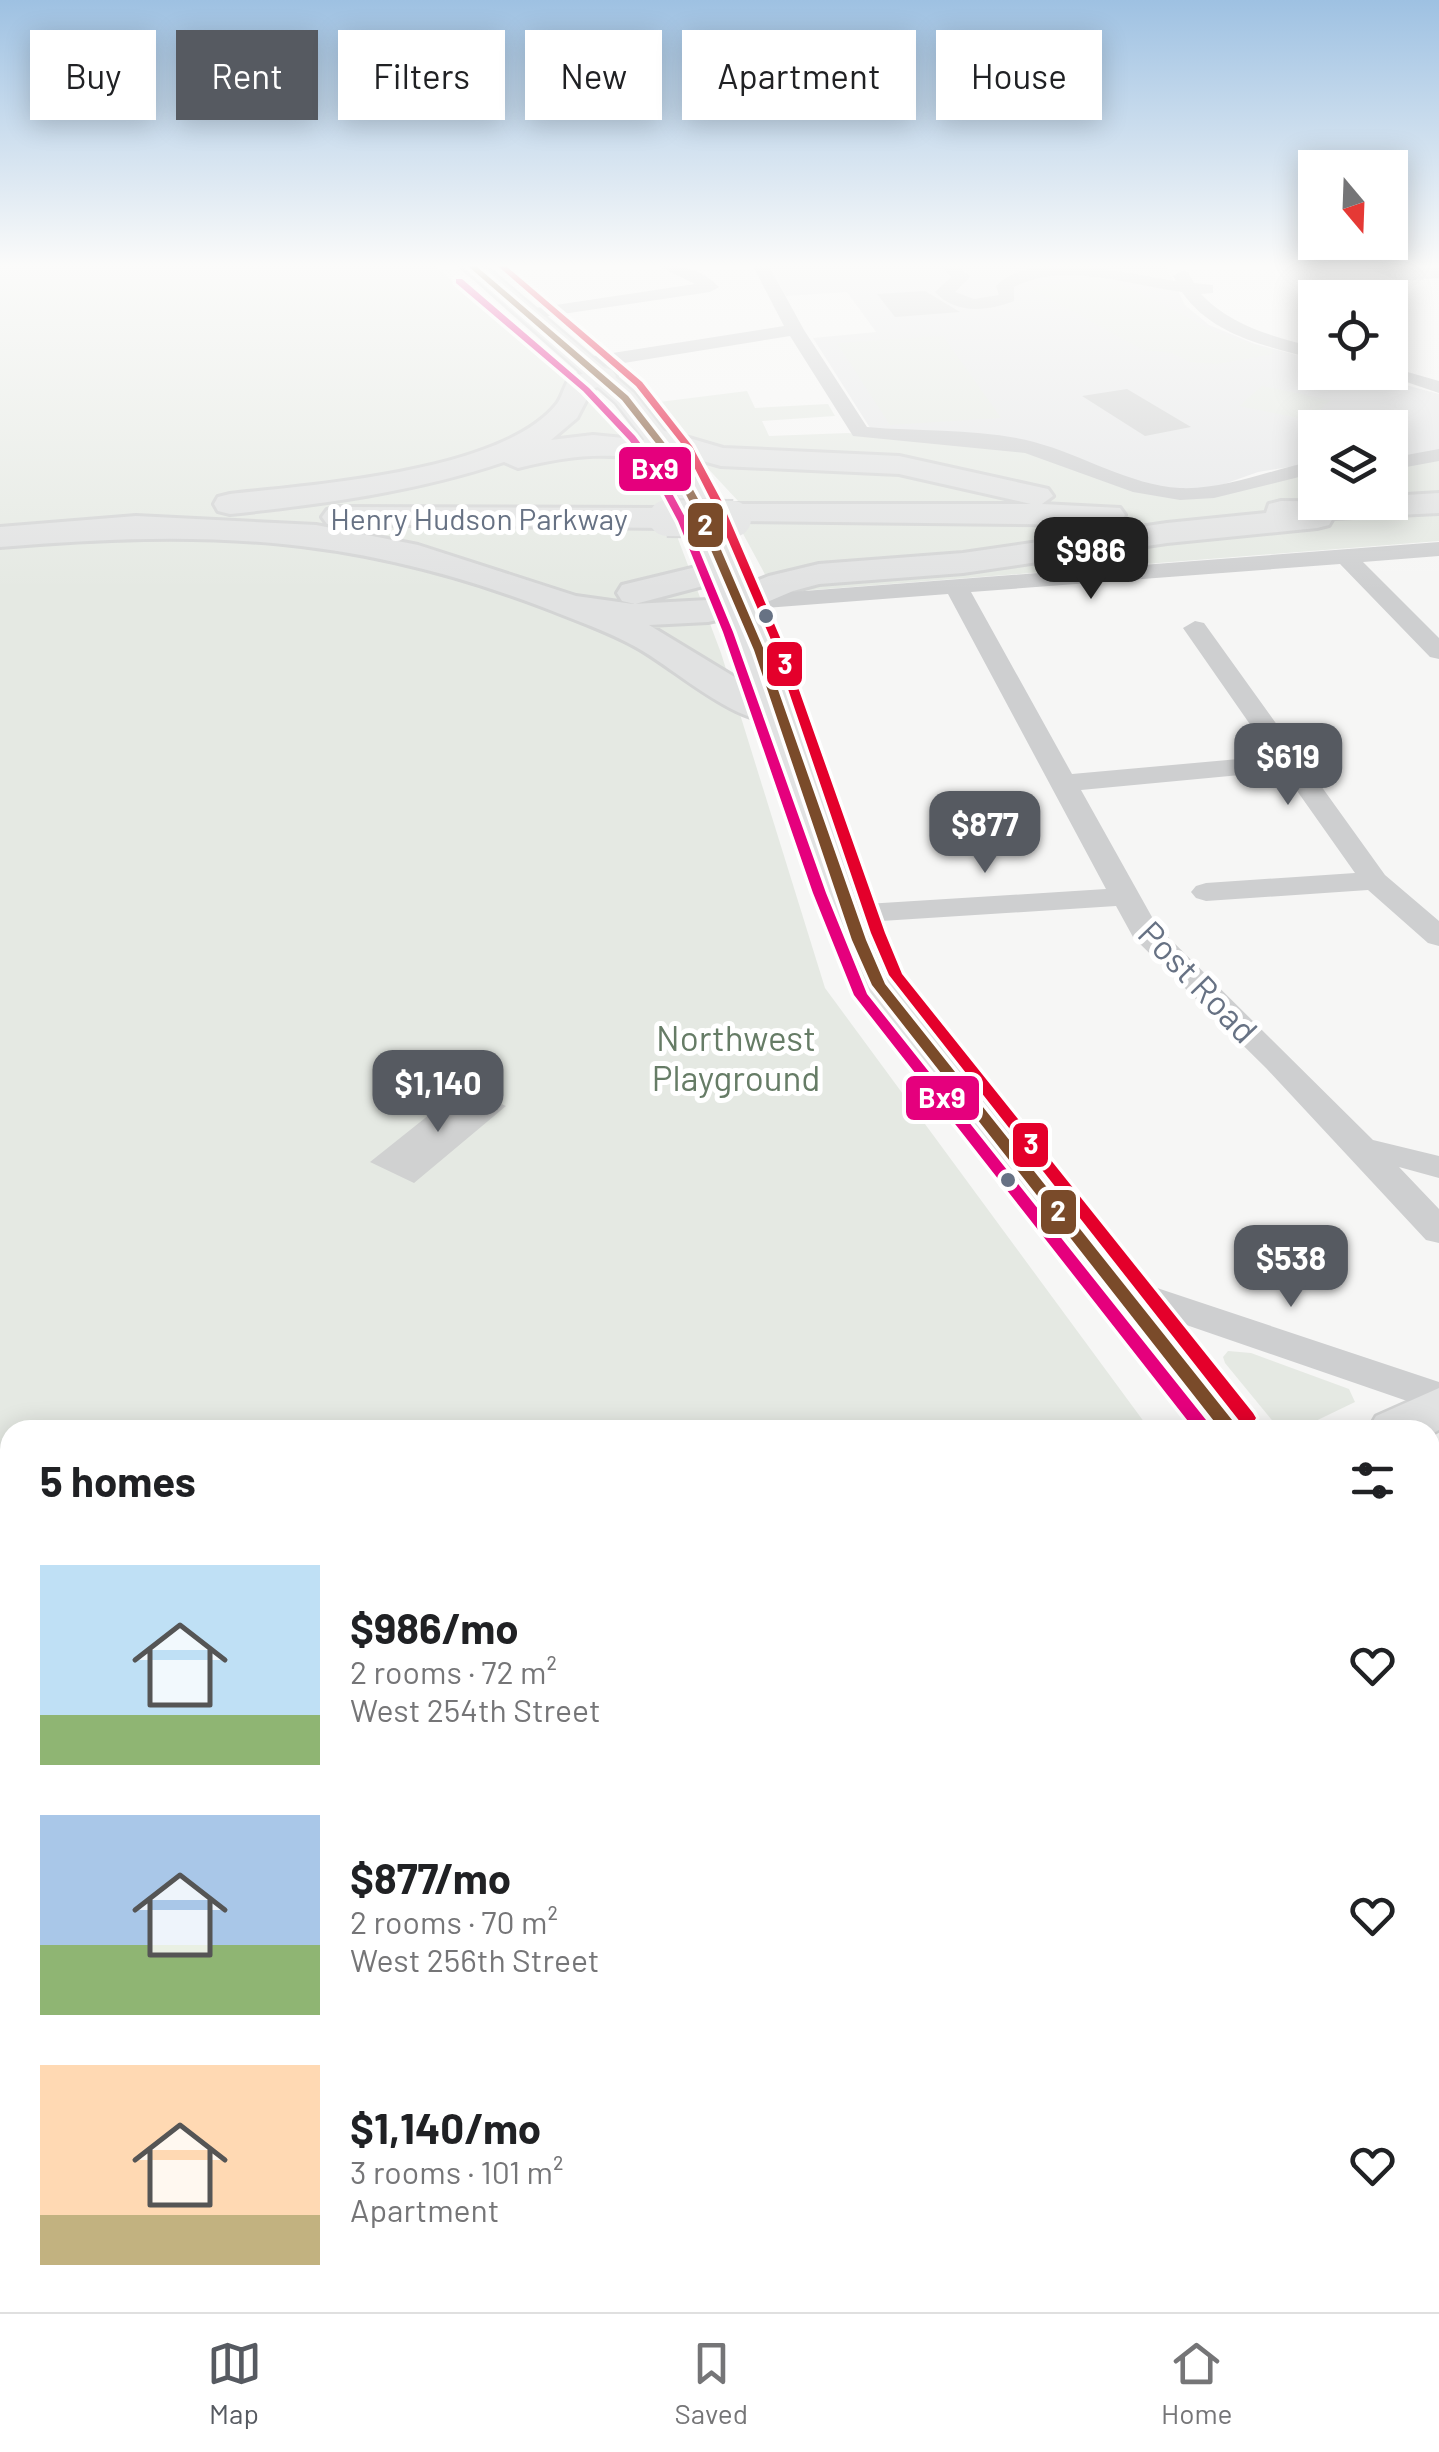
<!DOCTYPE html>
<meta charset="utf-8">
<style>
:root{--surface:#fff;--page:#f2f2f2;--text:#202124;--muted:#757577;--line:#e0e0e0;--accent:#565a61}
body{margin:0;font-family:Barlow,sans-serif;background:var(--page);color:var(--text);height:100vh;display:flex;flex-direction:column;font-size:38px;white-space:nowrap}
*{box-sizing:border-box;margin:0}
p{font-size:32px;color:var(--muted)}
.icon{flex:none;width:55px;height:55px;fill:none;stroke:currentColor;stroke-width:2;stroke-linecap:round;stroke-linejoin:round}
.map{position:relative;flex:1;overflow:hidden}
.panel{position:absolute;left:0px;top:1420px;width:1440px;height:892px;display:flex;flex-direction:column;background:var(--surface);border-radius:30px 30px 0 0;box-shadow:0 5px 25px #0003}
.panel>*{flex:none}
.guide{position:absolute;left:30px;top:30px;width:1380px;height:90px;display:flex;gap:20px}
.needle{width:65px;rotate:161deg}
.controls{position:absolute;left:1298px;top:150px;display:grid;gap:20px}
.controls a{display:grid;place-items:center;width:110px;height:110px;border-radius:0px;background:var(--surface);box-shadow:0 5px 25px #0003;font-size:50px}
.price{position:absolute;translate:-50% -85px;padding:0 22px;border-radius:20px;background:var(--accent);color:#fff;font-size:32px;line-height:65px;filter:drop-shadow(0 2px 5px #0008)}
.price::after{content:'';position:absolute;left:50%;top:60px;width:30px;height:22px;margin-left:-15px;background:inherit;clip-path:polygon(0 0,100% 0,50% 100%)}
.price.selected{background:#222;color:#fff}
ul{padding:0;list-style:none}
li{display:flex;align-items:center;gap:30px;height:250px;padding:0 40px}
li span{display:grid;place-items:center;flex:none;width:280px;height:200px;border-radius:0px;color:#555}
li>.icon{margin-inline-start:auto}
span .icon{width:120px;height:120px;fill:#fffc;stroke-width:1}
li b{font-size:42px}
h2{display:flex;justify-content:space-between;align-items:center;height:120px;padding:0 40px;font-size:42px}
.tag{padding:0 35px;border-radius:0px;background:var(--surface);box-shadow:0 5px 25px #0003;font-size:35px;line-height:90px}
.tag.selected{background:var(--accent);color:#fff}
.tabs{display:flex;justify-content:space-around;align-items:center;height:140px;border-top:2px solid var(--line);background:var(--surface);font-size:28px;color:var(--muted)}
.tabs a{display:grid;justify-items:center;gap:5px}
.tabs .selected{color:var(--accent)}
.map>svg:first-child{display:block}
.built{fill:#e6e7e8}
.green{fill:#e5e9e3}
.building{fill:#d0d1d1}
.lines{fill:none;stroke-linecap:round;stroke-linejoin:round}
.major-casing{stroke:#d2d3d3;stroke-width:5}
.highway-casing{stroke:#d3d4d4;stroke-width:6}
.minor{fill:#cecfd0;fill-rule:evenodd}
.major{fill:#e1e2e2;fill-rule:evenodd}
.highway{fill:#e1e2e2;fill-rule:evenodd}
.highway-bridge-casing{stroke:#d3d4d4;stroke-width:40;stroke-linecap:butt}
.highway-bridge{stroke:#e1e2e2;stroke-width:36}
.bus-1-casing{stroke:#fff;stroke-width:7}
.bus-2-casing{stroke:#fff;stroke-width:7}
.bus-3-casing{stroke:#fff;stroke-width:7}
.bus-1{fill:#7a4b2a;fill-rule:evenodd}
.bus-2{fill:#e5007d;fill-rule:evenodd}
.bus-3{fill:#e4002b;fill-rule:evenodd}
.bus-dot{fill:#677284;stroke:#fff;stroke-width:4}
.labels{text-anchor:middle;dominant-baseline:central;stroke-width:10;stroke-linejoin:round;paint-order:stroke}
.far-street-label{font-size:30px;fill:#677284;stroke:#fff}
.street-label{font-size:35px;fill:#677284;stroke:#fff}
.park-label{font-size:35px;fill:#667c66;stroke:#fff}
.line-badge{stroke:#fff;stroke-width:4}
.badge-label{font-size:28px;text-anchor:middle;font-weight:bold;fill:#fff}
</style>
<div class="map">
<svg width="1439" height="2312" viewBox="0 0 1439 2312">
<rect width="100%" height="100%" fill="#f6f6f5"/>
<path class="built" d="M769 266H1166L1185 305 1209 325 1255 344 1315 360V372L1361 373 1439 394V451L1390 458V428H1315V463L1258 472 1213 488 1165 490 872 431 813 338 876 332 847 292 786 296Z"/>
<path class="green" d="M0 266H435L605 410 660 491 721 653 825 988 1150 1430H10V2302H1430V1780L1439 1791V2312H0Z
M1106 276 1218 333 1272 350 1273 354 1217 364 1190 362 1172 353 1143 350 1030 288Z
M943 336 1001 418 890 425 837 343Z
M1262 386 1331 400 1308 420 1239 406Z
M747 391 755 408 828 404 835 416 762 421 769 436 848 433 1021 449 1180 496 1315 470V502H1390V466L1439 458V541L775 593 741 530 739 502 700 460 659 402Z
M1228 1351 1251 1353 1349 1389 1355 1402 1299 1429 1280 1430 1225 1363 1223 1357Z"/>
<path class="building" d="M925 291 960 312 895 317 877 294Z
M1127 389 1191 427 1145 436 1082 396Z
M464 1087 506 1106 414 1183 370 1162Z"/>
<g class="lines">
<g class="major-casing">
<path id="major" d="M461 266H485L634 393 683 455 712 508 775 650 879 940 898 982 1257 1430H1202L859 985 839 940 743 650 684 508 658 457 616 403Z
M1439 1388V1430L1430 1435V1430H1368L1376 1416Z
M1430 1665 1439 1668V1726L1430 1723Z"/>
</g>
<g class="highway-casing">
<path id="highway" d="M602 367 612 370 616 376 612 382 592 389 577 418 551 440 593 435 644 440 647 431 658 429 723 448 899 456 1048 489 1053 496 1042 504 1120 508 1125 515 1120 522 1108 525 730 521 718 518 714 511 718 504H1031L899 474 721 466 685 456 681 462 670 464C612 451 575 454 518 468L504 462C415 492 323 504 230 514L218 511 214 504 218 497 230 494C312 485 501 472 556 405 562 398 564 386 570 378Z
M1439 493V513L1333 518 1329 525 1317 528 1167 543 963 573 819 584 793 591 735 616 708 622 649 625 756 690 797 705 803 713 797 721C743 735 680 671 636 647 607 631 575 620 545 608 351 534 204 530 0 547V527L136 516 316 525 418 545 576 596 633 604 708 600 769 576 819 564 963 553 1167 523 1266 513 1269 504 1281 501 1390 502V496Z
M339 507 667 508 679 511 684 518 679 525 667 528 327 524 322 517 327 510Z
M725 560 737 563 742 570 737 577 635 604 622 601 617 593 622 585Z"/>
</g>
<path class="minor" d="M658 266C682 266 701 268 719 287L710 292 529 319 520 314 529 309 695 284Z
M753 266H769L804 330 867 427C922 432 980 428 1034 442 1083 455 1129 485 1180 488 1226 490 1271 469 1315 461V473L1214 498 1180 500 1133 492 1025 453 853 436 790 336 587 369 578 363 587 357 784 326Z
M941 266H959L970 277 955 292 974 299 999 295 996 286C1032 248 1131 275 1176 281L1173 276 1182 271 1188 272 1194 283 1213 285V293L1201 294C1231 326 1274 337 1315 347V359C1267 346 1212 336 1182 292 1130 285 1064 261 1014 287V301C988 311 956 315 935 292L951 277Z
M1363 266C1389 266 1412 270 1439 268V278L1398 281Z
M1390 367 1439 381V393L1377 372H1390Z
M1439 449V461L1390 470V458Z
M1439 542V556L1363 562 1439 638V659L1430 657 1340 564 971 592 1072 774 1272 756 1183 628 1195 621 1204 623 1385 875 1439 921V946L1428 943 1368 890 1206 901 1196 898 1191 892 1196 886 1206 883 1355 873 1283 771 1081 790 1157 926 1373 1140 1439 1156V1178L1399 1167 1439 1209V1243L1426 1240 1266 1068 1133 937 1116 906 850 923 839 920 835 914 839 908 850 905 1106 889 948 594 739 610 727 603 739 596Z
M1121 1276 1439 1382V1412L1108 1298 1102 1289 1108 1280Z"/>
<use href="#major" class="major"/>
<use href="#highway" class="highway"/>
<g class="highway-bridge-casing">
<path id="highway-bridge" d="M667 518 733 519"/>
</g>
<use href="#highway-bridge" class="highway-bridge"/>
<g class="bus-1-casing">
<path id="bus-1" d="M468 266H476L628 396 674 455 703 508 764 650 866 940 885 984 1240 1430H1221L872 985 852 940 754 650 693 508 666 456 622 400Z"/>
</g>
<g class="bus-2-casing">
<path id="bus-2" d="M456 279H462L589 388 635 436 656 464 687 521 733 632 826 893 867 994 1214 1430H1195L854 995 813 893 723 632 678 521 648 465 629 440 583 391 456 283Z"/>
</g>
<g class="bus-3-casing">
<path id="bus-3" d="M498 266H506L642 382 692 446 721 500 782 642 885 933 902 974 1253 1413 1256 1418 1253 1423H1241L889 975 871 933 772 642 711 500 684 447 636 386Z"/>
</g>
<use href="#bus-1" class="bus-1"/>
<use href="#bus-2" class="bus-2"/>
<use href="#bus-3" class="bus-3"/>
</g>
<linearGradient id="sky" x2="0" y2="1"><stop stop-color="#9ec1e2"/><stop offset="0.45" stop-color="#fbfbfa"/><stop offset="1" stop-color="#fbfbfa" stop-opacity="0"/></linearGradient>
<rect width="1439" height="590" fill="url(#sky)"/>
<g class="bus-dot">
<circle cx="766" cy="616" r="9"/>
<circle cx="1008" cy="1180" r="9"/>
</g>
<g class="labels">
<g class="far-street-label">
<text x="479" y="518">Henry Hudson Parkway</text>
</g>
<g class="street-label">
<text transform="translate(1199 981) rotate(46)">Post Road</text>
</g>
<g class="park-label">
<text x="736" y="1037">Northwest<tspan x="736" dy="40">Playground</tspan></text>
</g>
</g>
<g class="line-badge">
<rect x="617" y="445" width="76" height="48" rx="10" fill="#e5007d"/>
<rect x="686" y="501" width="39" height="48" rx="10" fill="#7a4b2a"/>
<rect x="765" y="640" width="39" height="48" rx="10" fill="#e4002b"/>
<rect x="904" y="1074" width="77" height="48" rx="10" fill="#e5007d"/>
<rect x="1011" y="1121" width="39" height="48" rx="10" fill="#e4002b"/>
<rect x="1039" y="1188" width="39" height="48" rx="10" fill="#7a4b2a"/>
</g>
<g class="badge-label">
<text x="655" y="479">Bx9</text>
<text x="705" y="535">2</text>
<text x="785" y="674">3</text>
<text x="942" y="1108">Bx9</text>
<text x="1031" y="1154">3</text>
<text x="1058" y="1221">2</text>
</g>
</svg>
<div class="controls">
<a><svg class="needle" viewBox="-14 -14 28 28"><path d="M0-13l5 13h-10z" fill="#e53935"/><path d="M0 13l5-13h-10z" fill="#757577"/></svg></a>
<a><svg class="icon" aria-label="locate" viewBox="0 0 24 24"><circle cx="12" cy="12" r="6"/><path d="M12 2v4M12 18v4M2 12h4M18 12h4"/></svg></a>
<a><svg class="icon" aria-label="layers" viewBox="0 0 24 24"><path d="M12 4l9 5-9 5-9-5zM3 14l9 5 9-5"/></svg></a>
</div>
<b class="price selected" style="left:1091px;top:602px">$986</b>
<b class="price" style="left:1288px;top:808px">$619</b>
<b class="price" style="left:985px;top:876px">$877</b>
<b class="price" style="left:438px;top:1135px">$1,140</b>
<b class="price" style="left:1291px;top:1310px">$538</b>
<div class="guide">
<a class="tag">Buy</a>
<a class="tag selected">Rent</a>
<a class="tag">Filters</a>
<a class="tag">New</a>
<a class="tag">Apartment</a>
<a class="tag">House</a>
</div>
<section class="panel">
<h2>5 homes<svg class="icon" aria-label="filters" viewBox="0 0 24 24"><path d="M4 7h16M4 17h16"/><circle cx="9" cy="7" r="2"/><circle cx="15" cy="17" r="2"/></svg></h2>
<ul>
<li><span style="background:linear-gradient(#bfe0f5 75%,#8fb573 0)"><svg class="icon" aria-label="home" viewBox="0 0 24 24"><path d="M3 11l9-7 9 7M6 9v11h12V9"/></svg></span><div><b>$986/mo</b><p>2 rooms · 72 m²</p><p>West 254th Street</p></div><svg class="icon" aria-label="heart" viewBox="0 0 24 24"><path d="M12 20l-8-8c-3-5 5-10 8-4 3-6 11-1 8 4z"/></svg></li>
<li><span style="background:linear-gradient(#a9c7e8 65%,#8fb573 0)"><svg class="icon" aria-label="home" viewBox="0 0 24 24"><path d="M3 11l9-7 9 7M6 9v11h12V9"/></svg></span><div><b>$877/mo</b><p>2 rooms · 70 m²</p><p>West 256th Street</p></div><svg class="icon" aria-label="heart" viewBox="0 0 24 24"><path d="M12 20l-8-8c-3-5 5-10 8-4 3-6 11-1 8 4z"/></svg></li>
<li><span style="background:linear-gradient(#ffd9b3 75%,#c2b280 0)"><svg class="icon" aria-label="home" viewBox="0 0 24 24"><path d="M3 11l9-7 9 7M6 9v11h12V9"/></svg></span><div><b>$1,140/mo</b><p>3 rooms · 101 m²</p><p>Apartment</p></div><svg class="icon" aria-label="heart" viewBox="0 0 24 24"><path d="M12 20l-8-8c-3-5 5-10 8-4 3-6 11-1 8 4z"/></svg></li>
</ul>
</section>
</div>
<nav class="tabs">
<a class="selected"><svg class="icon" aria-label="map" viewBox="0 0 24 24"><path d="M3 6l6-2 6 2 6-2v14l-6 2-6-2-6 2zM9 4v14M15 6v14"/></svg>Map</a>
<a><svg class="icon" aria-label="saved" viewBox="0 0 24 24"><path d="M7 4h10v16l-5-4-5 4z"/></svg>Saved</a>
<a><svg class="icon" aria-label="home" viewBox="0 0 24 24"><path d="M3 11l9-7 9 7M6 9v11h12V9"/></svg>Home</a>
</nav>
